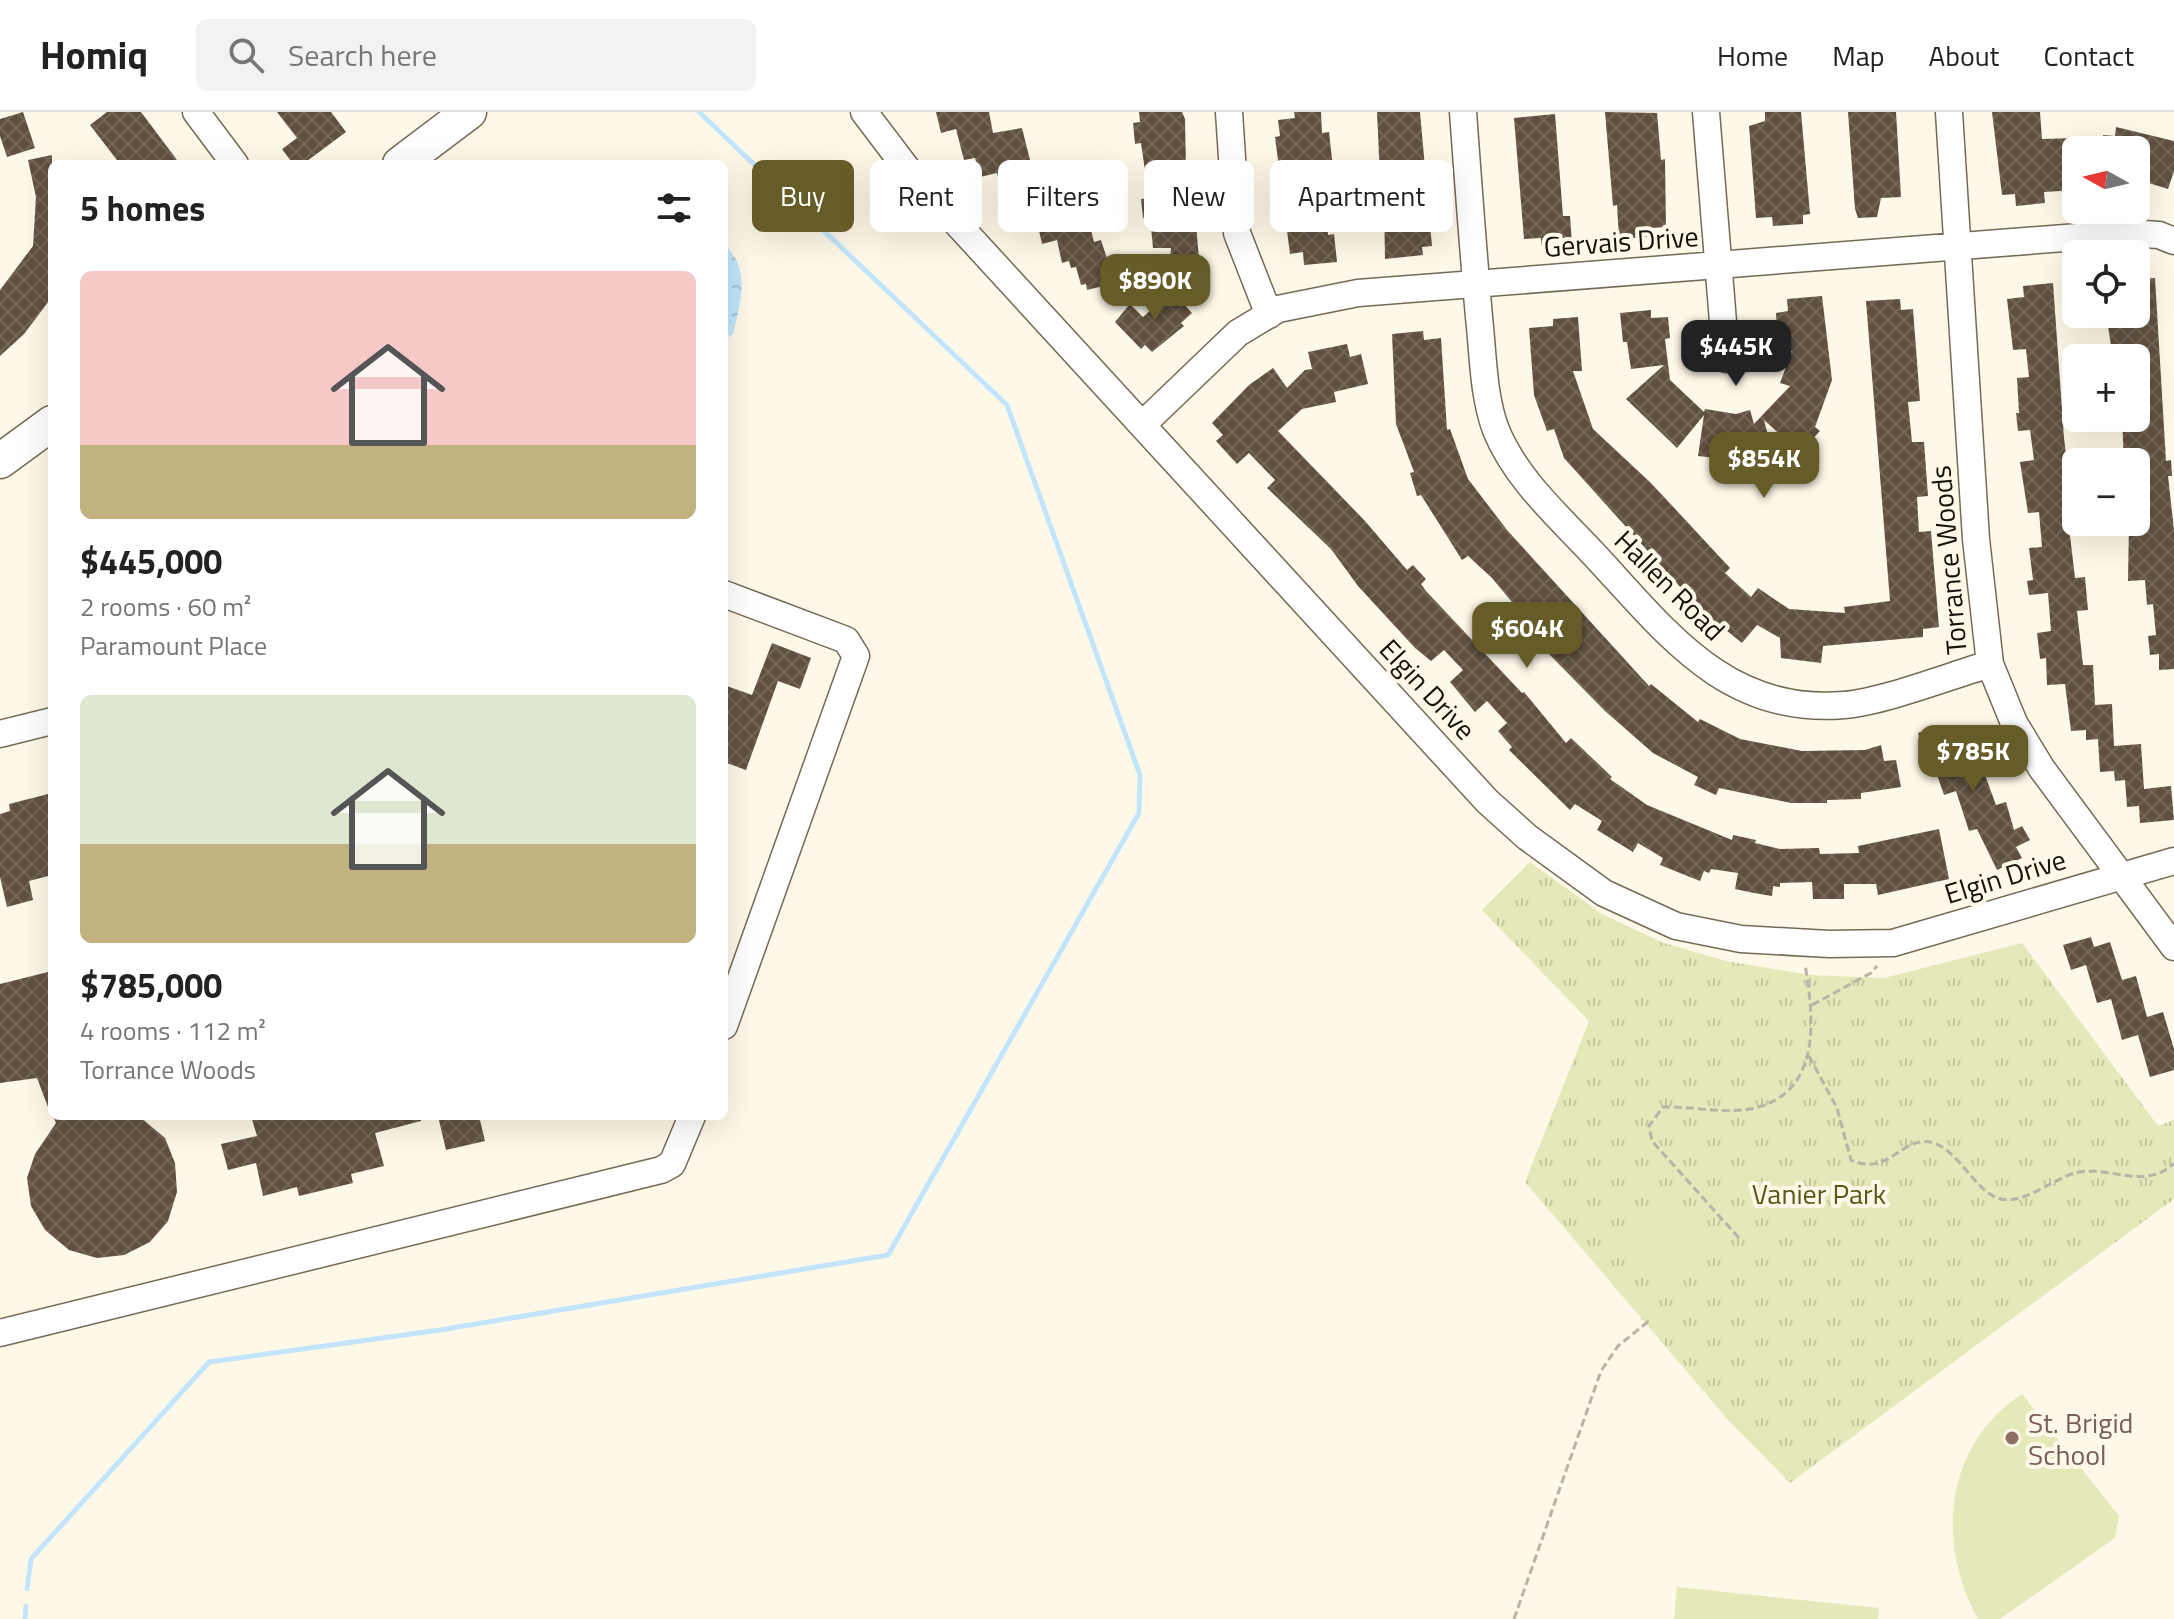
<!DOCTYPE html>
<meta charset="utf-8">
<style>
:root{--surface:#fff;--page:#f2f2f2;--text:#222;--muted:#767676;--line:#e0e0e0;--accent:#655c28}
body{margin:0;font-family:"Titillium Web",sans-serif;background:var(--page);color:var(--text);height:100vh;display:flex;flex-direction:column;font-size:30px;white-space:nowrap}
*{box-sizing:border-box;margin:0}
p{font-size:26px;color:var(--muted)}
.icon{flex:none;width:44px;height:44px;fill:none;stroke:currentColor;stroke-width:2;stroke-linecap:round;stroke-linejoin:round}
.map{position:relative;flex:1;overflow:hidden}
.drawer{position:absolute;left:48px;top:48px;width:680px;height:960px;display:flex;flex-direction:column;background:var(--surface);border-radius:12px;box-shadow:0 8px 32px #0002}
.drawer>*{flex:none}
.banner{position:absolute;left:752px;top:48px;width:760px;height:72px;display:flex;gap:16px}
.needle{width:52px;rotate:278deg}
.fabs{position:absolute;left:2062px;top:24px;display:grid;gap:16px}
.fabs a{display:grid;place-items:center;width:88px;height:88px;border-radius:12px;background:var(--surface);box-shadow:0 8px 32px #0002;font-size:40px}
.price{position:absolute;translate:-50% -68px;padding:0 18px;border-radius:16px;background:var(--accent);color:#fff;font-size:26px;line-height:52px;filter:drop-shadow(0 2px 4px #0008)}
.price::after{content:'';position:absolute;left:50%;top:48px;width:24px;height:18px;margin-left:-12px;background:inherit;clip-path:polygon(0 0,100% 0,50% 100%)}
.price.active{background:#222;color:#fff}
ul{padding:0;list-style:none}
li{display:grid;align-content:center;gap:16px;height:424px;padding:0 32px}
li span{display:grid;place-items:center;height:248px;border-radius:12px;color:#555}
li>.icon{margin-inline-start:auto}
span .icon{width:144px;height:144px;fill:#fffc;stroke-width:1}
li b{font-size:34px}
h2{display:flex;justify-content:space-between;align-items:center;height:96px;padding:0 32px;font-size:34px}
.pill{padding:0 28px;border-radius:12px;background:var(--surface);box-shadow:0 8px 32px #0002;font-size:28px;line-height:72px}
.pill.active{background:var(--accent);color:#fff}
header{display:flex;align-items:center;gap:48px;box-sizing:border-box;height:112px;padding:0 40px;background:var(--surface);border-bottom:2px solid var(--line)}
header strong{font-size:38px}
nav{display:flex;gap:44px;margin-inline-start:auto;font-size:28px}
.search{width:560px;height:72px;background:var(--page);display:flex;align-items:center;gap:20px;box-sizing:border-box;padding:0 28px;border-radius:12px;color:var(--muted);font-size:30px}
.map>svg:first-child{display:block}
.park{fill:url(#park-tufts)}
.garden{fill:#e5e9b9}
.water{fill:url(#water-ripples)}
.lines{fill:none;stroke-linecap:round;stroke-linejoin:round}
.stream{stroke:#c2e5fb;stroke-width:5}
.building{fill:url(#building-cross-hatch)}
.minor-casing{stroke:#746b56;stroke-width:29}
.major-casing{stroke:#746b56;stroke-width:37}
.path{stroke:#b8b3a6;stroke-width:3;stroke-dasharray:8 4;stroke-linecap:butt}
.minor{stroke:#fff;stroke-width:26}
.major{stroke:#fff;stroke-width:34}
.education-dot{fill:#8d6e63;stroke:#fef8e9;stroke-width:3}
.labels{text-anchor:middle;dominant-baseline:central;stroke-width:8;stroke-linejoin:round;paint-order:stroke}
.street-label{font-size:28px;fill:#151209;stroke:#fef8e9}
.park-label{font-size:28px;fill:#575916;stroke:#fef8e9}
.education-label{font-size:28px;fill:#785e54;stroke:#fef8e9;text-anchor:start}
</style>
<header>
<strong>Homiq</strong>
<div class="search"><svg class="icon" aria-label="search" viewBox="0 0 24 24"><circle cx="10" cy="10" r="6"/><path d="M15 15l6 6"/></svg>Search here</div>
<nav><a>Home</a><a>Map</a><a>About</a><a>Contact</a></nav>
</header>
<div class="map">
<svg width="2174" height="1507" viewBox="0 0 2174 1507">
<defs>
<pattern id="park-tufts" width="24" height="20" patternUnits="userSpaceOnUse" patternTransform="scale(2)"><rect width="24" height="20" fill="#e5e9b9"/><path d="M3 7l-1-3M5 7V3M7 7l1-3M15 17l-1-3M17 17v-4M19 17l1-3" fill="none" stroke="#c4c79e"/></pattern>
<pattern id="water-ripples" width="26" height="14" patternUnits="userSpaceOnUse" patternTransform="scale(2)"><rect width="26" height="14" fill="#c2e5fb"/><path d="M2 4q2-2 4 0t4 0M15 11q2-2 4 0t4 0" fill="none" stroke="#a6c3d6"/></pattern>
<pattern id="building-cross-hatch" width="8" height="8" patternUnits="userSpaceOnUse" patternTransform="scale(2)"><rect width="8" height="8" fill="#60513f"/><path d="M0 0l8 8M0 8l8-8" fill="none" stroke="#726657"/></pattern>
</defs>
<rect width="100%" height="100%" fill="#fef8e9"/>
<path class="park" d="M1530 750 1602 802 1661 830 1726 849 1811 863 1884 866 2022 831 2158 1014 2174 1008V1087L1790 1371 1729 1309 1525 1070 1589 909 1482 798Z"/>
<path class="garden" d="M1663 1083 1687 1109 1640 1154 1616 1128Z
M1691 1113 1715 1138 1668 1184 1643 1158Z
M2022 1282 2119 1404 2115 1426 2000 1507H1978C1935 1430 1945 1332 2022 1282Z
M1677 1475 1879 1496 1878 1507H1674Z"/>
<path class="water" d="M724 132C752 158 740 191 733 222L724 228Z"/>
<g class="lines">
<path class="stream" d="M27 1477 31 1447 209 1250 440 1218 888 1143 1139 701 1140 663 1007 293 699 0
M25 1507 26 1494"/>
</g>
<path class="building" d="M23 0 35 36 7 45 0 24V7Z
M107 0H141L180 52H120L90 13Z
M277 0H331L346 20 303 52H293L282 37 297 26Z
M936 0H989L993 21 1022 16 1034 64 1050 60 1066 109 1088 106 1094 130 1101 128 1115 171 1087 178 1086 172 1081 173 1076 155 1071 156 1069 149 1062 151 1057 128 1042 132 1037 110 1031 112 1029 105 1022 107 1017 88 1005 91 997 61 980 65 975 46 964 48 956 17 941 21Z
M1139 0H1182L1185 7 1186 56 1189 55 1194 88 1200 159 1204 160 1203 176 1168 174 1171 136H1153L1150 105 1143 106 1141 87 1149 86 1141 31 1135 32 1133 11 1140 10Z
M1294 0H1321L1322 21 1329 20 1334 65 1326 66 1329 89H1326L1328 123 1334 122 1337 150 1304 153 1303 140 1290 142 1275 25 1280 24 1278 8 1295 6Z
M1377 0H1420L1432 134 1422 135 1423 143 1385 147 1384 86H1379L1376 66H1380Z
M1605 0 1657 1 1661 48 1665 47 1666 115 1650 116V125L1619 127 1617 93 1613 94Z
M1765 0H1801L1810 102 1803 103V112L1773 114 1772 105 1756 106 1749 14 1765 9Z
M1848 0H1896L1901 85 1881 86 1877 105 1858 106 1855 97Z
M1992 0H2040L2042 27 2076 26V78L2044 80 2045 91 2016 94 2015 82 2002 83Z
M1555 2 1563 104H1570L1572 132 1541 134V126L1524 127 1514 6Z
M2116 15 2174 29V59L2168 77 2136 67V38H2102L2103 23 2115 24Z
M52 43V185L24 222 0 244V178L33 134 36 85 28 48Z
M2155 166 2166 349 2171 348 2172 364H2168L2174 418V557L2159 558V542L2150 543 2148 524 2156 523 2153 492 2147 493 2145 468 2128 469 2129 410H2136V350H2124L2122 306H2136V246H2113L2106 202H2136V167Z
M2053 171 2064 326 2071 384 2076 383 2074 415H2069L2075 466 2085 465 2088 498 2077 499 2083 553H2093L2095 593 2112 592 2114 634 2141 632 2144 677 2171 674 2174 708 2140 711 2139 694 2127 695 2125 668 2115 669 2114 659 2100 660 2098 627 2086 628V618L2071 619 2065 572 2047 573 2046 546 2040 547 2037 521 2051 519 2048 481 2029 483 2027 469 2033 468 2029 436 2042 435 2039 400 2028 401 2020 350 2034 348 2030 318 2018 319 2016 301H2019L2017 266 2029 265 2026 237 2013 238 2007 187 2024 185 2023 174Z
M1172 179 1192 201 1181 211 1184 214 1152 240 1145 233 1141 237 1115 210 1130 192 1143 205Z
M1822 184 1832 268 1815 315 1820 319 1805 335 1801 331 1796 337 1764 308 1773 342 1767 344 1768 350 1748 356 1746 349 1698 344 1704 303 1677 336 1626 287 1664 253 1631 257 1627 230H1623L1620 201 1651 198V206L1668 205 1670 226 1665 227 1670 268 1704 300 1705 297 1736 302 1750 298 1754 312 1790 274 1780 271 1792 239H1784L1783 218H1777L1776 201 1788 199 1787 187Z
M1900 187 1901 198 1913 197 1920 289 1908 290 1912 330H1924L1928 384 1917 385 1919 420 1931 419 1939 515 1923 517V525L1823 534 1821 551 1781 546 1780 526 1757 513 1742 531 1700 497 1564 346 1554 317 1547 319 1534 283 1529 216 1553 214V207L1578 205 1582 259H1573L1593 317 1651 371 1730 456 1725 461 1751 485 1758 476 1789 497 1845 501 1844 495 1890 489 1866 189Z
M1423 219 1424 228 1441 226 1447 318 1450 317 1468 367 1507 418 1649 574 1651 572 1698 610 1700 607 1740 627 1802 639 1865 638 1881 633 1884 649 1896 648 1901 675 1861 681V687L1827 688V691H1791L1719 676 1716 683 1694 673 1698 665 1653 641 1605 599 1547 540 1551 537 1492 466 1468 444 1462 448 1421 383 1417 384 1410 361 1414 360 1396 312 1392 222Z
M1347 232 1350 245 1361 242 1368 272 1334 280 1336 290 1302 297 1278 319 1365 409 1407 458 1413 453 1426 467 1421 472 1426 479 1522 581 1524 580 1566 631 1571 626 1612 665 1610 667 1647 693 1732 728 1733 723 1756 728 1755 731 1780 737 1819 736 1820 742 1859 741 1858 734 1939 717 1949 767 1878 783 1876 772H1844V787H1813L1812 770 1780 771V775L1773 774 1772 784 1754 781 1735 777 1738 761 1711 757 1709 761 1704 759 1700 769 1660 753 1663 746 1638 731 1633 740 1597 718 1602 709 1575 692 1570 698 1509 638 1512 635 1498 619 1507 611 1487 589 1475 600 1450 570 1463 558 1444 538 1431 549 1415 536 1358 474 1331 437 1267 376 1275 368 1249 341 1237 352 1216 329 1223 323 1212 311 1249 273 1273 256 1287 276 1305 258 1312 257 1308 240Z
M772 531 811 546 800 577 778 569 746 658 724 650V573L752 583Z
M1946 613 1949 621 1965 616 1977 657 1982 655 1996 693 2006 690 2014 718 2022 714 2030 728 2016 735 2022 746 1997 758 1977 717 1969 719 1956 679 1944 683 1931 646 1925 647 1918 621Z
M52 681V763L29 769 33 788 7 795 0 765V702L10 699 9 692Z
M2091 825 2094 835 2110 830 2122 868 2136 864 2147 905 2163 900 2174 937V958L2150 965 2138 923 2122 928 2111 887 2097 891 2086 853 2071 858 2063 833Z
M52 859V1003H51L37 966 0 971V872Z
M53 1004H139L165 1026 175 1051 177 1080 168 1109 150 1130 124 1143 97 1146 69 1138 45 1118 31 1094 27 1066 35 1042 56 1011Z
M251 1004H421V1009L375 1021 384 1054 351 1062 353 1071 299 1084 297 1075 263 1084 256 1051 228 1058 221 1032 257 1024Z
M438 1004H479L485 1029 446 1038Z"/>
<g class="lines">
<g class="minor-casing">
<path id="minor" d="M196 0 235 52
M864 0 908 58 1487 689 1527 725 1604 781 1676 814 1741 827 1829 832 1893 831 2174 749
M1229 0 1237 121 1269 203
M1463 0C1468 68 1473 137 1479 205 1483 241 1483 284 1496 318 1517 370 1564 409 1601 450 1670 525 1730 603 1844 593 1883 590 1949 564 1990 552
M1706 0 1726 247
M1949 0 1976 427 1990 552 2014 611 2042 657 2174 835
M1142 313 1238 221 1278 197 1358 181 2129 121 2159 123 2174 129
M724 482 846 528 856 544 724 914
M0 622 52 609
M0 1221 661 1058 672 1052 692 1004"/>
</g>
<g class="major-casing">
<path id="major" d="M400 52 469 0
M0 349 52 311"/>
</g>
<path class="path" d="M1812 893 1871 861 1877 854
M1809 944 1837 996 1851 1048C1888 1065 1901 1025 1930 1030 1957 1036 1972 1074 1995 1085 2019 1097 2052 1067 2075 1061 2109 1052 2145 1080 2174 1051
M1739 1126 1652 1029 1649 1014 1663 995C1692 994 1721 1002 1750 997 1823 983 1814 906 1805 852
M1514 1507 1601 1259 1618 1234 1650 1208"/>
<use href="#minor" class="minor"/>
<use href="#major" class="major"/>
</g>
<circle class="education-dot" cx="2012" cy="1326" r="8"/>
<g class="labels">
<g class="street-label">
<text transform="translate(1621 129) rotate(-4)">Gervais Drive</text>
<text transform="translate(1948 448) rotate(-95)">Torrance Woods</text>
<text transform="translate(1670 473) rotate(45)">Hallen Road</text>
<text transform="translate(1428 577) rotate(47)">Elgin Drive</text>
<text transform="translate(2005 764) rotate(-17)">Elgin Drive</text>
</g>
<g class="park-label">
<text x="1819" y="1081">Vanier Park</text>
</g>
<g class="education-label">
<text x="2028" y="1310">St. Brigid<tspan x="2028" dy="32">School</tspan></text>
</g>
</g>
</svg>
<div class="fabs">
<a><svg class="needle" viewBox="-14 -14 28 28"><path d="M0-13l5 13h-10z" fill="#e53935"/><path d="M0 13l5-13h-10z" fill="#767676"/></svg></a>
<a><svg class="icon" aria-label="locate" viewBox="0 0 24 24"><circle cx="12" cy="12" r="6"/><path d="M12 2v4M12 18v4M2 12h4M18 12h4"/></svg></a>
<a>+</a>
<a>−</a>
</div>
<b class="price" style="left:1155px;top:210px">$890K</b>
<b class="price active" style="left:1736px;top:276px">$445K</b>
<b class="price" style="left:1764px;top:388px">$854K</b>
<b class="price" style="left:1527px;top:558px">$604K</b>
<b class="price" style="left:1973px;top:681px">$785K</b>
<div class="banner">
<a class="pill active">Buy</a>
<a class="pill">Rent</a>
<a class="pill">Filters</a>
<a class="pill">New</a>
<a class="pill">Apartment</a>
</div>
<section class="drawer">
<h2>5 homes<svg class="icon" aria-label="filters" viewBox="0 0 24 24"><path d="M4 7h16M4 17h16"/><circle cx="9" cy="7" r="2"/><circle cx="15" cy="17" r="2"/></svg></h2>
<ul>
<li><span style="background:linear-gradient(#f6c9c9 70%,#c2b280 0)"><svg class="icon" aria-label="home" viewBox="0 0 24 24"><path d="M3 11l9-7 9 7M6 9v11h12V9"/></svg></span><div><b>$445,000</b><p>2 rooms · 60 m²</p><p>Paramount Place</p></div></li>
<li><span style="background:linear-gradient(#dfe7d0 60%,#c2b280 0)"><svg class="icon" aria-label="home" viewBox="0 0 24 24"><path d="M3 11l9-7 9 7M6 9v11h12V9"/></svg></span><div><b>$785,000</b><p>4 rooms · 112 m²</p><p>Torrance Woods</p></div></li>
</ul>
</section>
</div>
